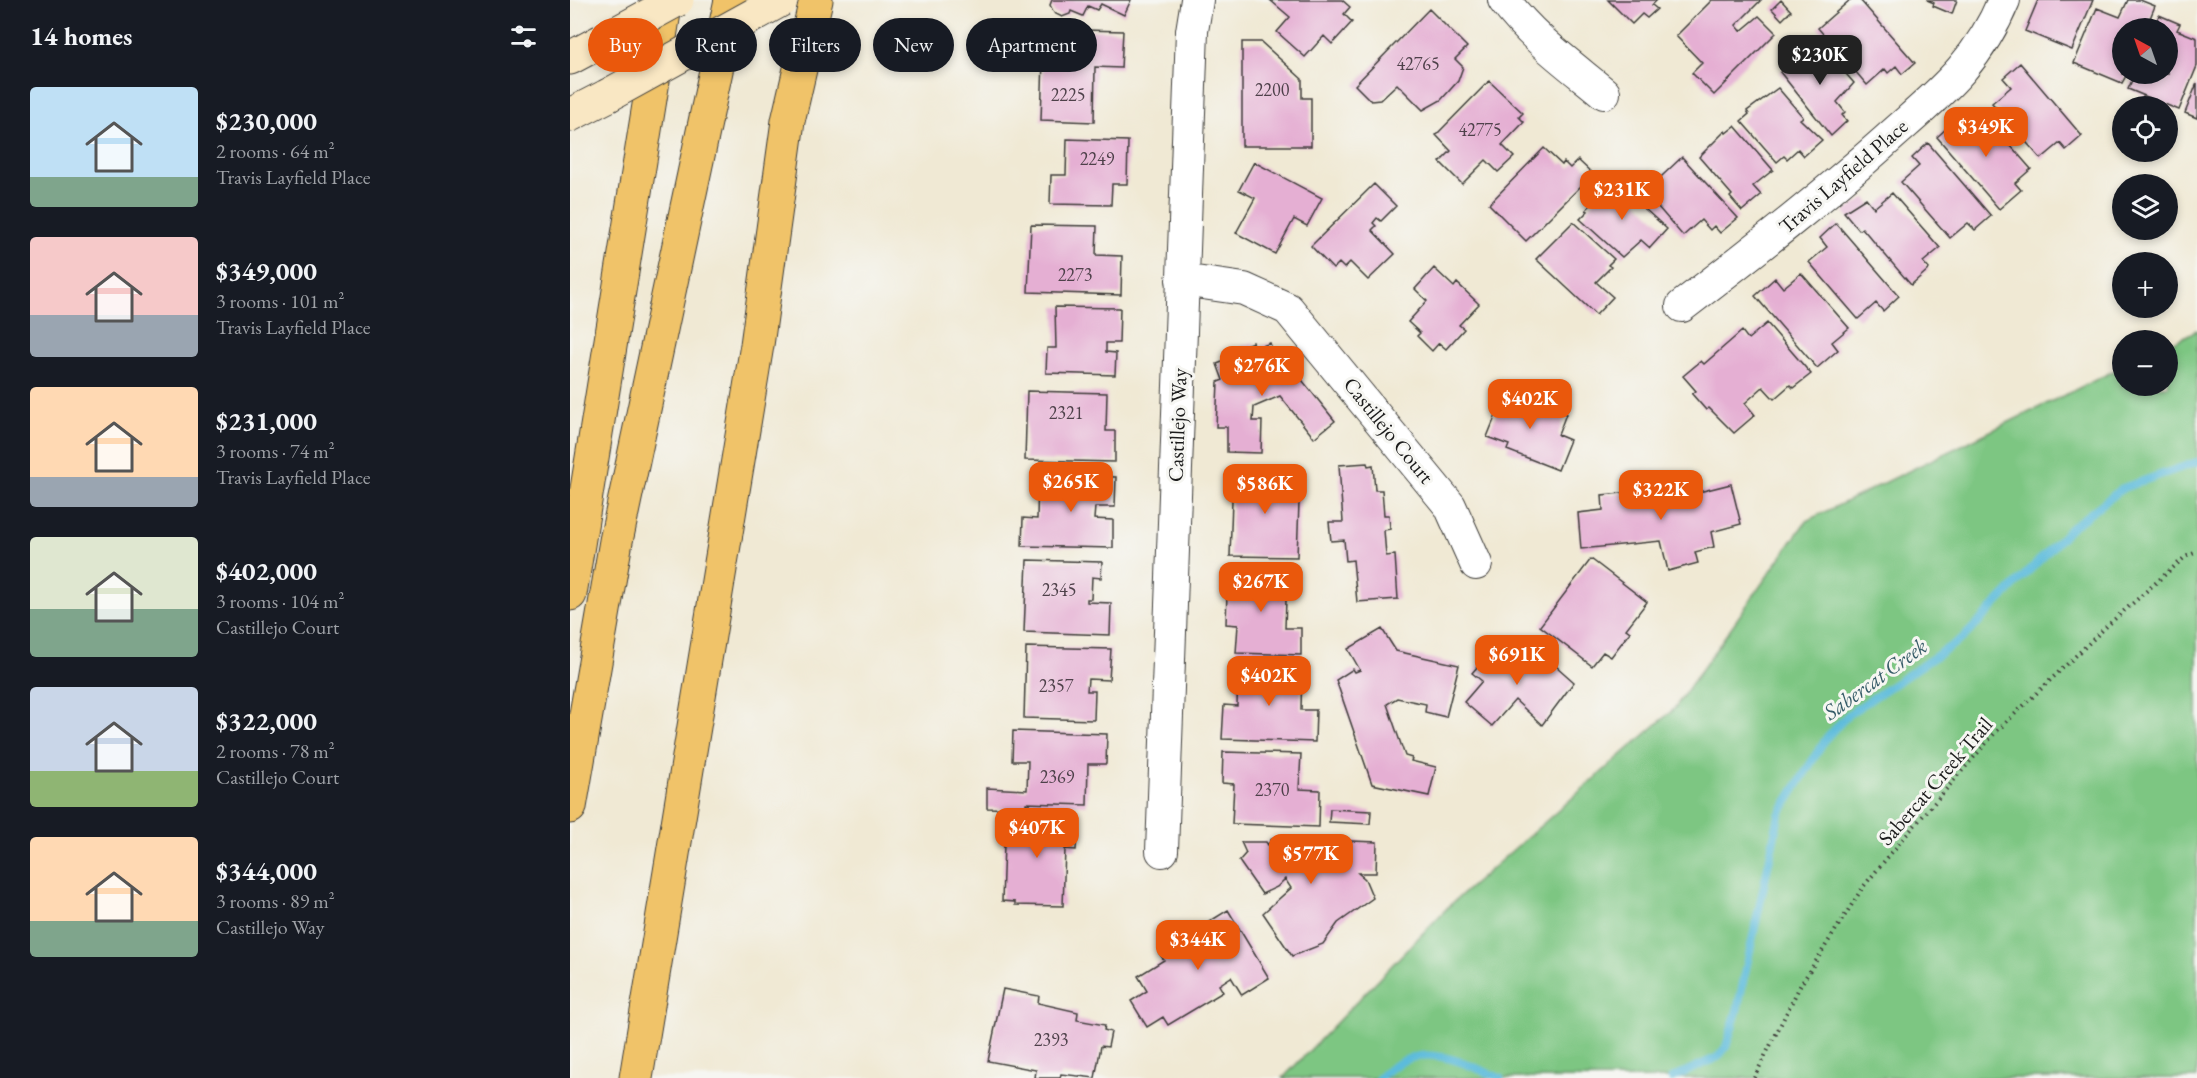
<!DOCTYPE html>
<meta charset="utf-8">
<style>
:root{--surface:#171b24;--page:#242831;--text:#f1f3f6;--muted:#9ea1a6;--accent:#ea580c}
body{margin:0;font-family:"EB Garamond",serif;background:var(--page);color:var(--text);height:100vh;display:flex;flex-direction:column;font-size:22px;white-space:nowrap}
*{box-sizing:border-box;margin:0}
p{font-size:20px;color:var(--muted)}
.icon{flex:none;width:33px;height:33px;fill:none;stroke:currentColor;stroke-width:2;stroke-linecap:round;stroke-linejoin:round}
.map{position:relative;flex:1;overflow:hidden}
.side{display:flex;flex-direction:column;background:var(--surface);width:570px}
.side>*{flex:none}
.top-card{position:absolute;left:18px;top:18px;width:570px;height:54px;display:flex;gap:12px}
.needle{width:39px;rotate:320deg}
.buttons{position:absolute;left:1542px;top:18px;display:grid;gap:12px}
.buttons a{display:grid;place-items:center;width:66px;height:66px;border-radius:50%;background:var(--surface);box-shadow:0 3px 9px #0003;font-size:30px}
.price{position:absolute;translate:-50% -51px;padding:0 14px;border-radius:12px;background:var(--accent);color:#fff;font-size:20px;line-height:39px;filter:drop-shadow(0 2px 3px #0008)}
.price::after{content:'';position:absolute;left:50%;top:36px;width:18px;height:14px;margin-left:-9px;background:inherit;clip-path:polygon(0 0,100% 0,50% 100%)}
.price.on{background:#222;color:#fff}
ul{padding:0;list-style:none}
li{display:flex;align-items:center;gap:18px;height:150px;padding:0 30px}
li span{display:grid;place-items:center;flex:none;width:168px;height:120px;border-radius:6px;color:#555}
li>.icon{margin-inline-start:auto}
span .icon{width:72px;height:72px;fill:#fffc;stroke-width:1}
li b{font-size:26px}
h2{display:flex;justify-content:space-between;align-items:center;height:72px;padding:0 30px;font-size:26px}
.pill{padding:0 21px;border-radius:27px;background:var(--surface);box-shadow:0 3px 9px #0003;font-size:21px;line-height:54px}
.pill.on{background:var(--accent);color:#fff}
main{display:flex;flex:1;min-height:0}
.map>svg:first-child{display:block}
.green{fill:#7dc682;stroke:#4c714f;stroke-width:1.5}
.lines{fill:none;stroke-linecap:round;stroke-linejoin:round}
.stream{stroke:#5cbbdb;stroke-width:8}
.building{fill:#e5afd3}
.street-casing{stroke:#3c3b38;stroke-width:34}
.secondary-casing{stroke:#3c3b38;stroke-width:35}
.highway-casing{stroke:#3c3b38;stroke-width:35}
.path{stroke:#3c3b38;stroke-width:4;stroke-dasharray:1.5 4.5;stroke-linecap:butt}
.street{stroke:#fff;stroke-width:32}
.secondary{stroke:#f9e7c3;stroke-width:33}
.highway{stroke:#f0c369;stroke-width:33}
.secondary-bridge-casing{stroke:#3c3b38;stroke-width:35;stroke-linecap:butt}
.secondary-bridge{stroke:#f9e7c3;stroke-width:33}
.labels{text-anchor:middle;dominant-baseline:central;stroke-width:6;stroke-linejoin:round;paint-order:stroke}
.number-label{font-size:18px;fill:#4e414a}
.street-label{font-size:21px;fill:#1c1c1c;stroke:#f6f6f2}
.water-label{font-size:22px;font-style:italic;fill:#365c68;stroke:#f6f6f2}
</style>
<main>
<section class="side">
<h2>14 homes<svg class="icon" aria-label="filters" viewBox="0 0 24 24"><path d="M4 7h16M4 17h16"/><circle cx="9" cy="7" r="2"/><circle cx="15" cy="17" r="2"/></svg></h2>
<ul>
<li><span style="background:linear-gradient(#bfe0f5 75%,#7fa58c 0)"><svg class="icon" aria-label="home" viewBox="0 0 24 24"><path d="M3 11l9-7 9 7M6 9v11h12V9"/></svg></span><div><b>$230,000</b><p>2 rooms · 64 m²</p><p>Travis Layfield Place</p></div></li>
<li><span style="background:linear-gradient(#f6c9c9 65%,#9aa5b1 0)"><svg class="icon" aria-label="home" viewBox="0 0 24 24"><path d="M3 11l9-7 9 7M6 9v11h12V9"/></svg></span><div><b>$349,000</b><p>3 rooms · 101 m²</p><p>Travis Layfield Place</p></div></li>
<li><span style="background:linear-gradient(#ffd9b3 75%,#9aa5b1 0)"><svg class="icon" aria-label="home" viewBox="0 0 24 24"><path d="M3 11l9-7 9 7M6 9v11h12V9"/></svg></span><div><b>$231,000</b><p>3 rooms · 74 m²</p><p>Travis Layfield Place</p></div></li>
<li><span style="background:linear-gradient(#dfe7d0 60%,#7fa58c 0)"><svg class="icon" aria-label="home" viewBox="0 0 24 24"><path d="M3 11l9-7 9 7M6 9v11h12V9"/></svg></span><div><b>$402,000</b><p>3 rooms · 104 m²</p><p>Castillejo Court</p></div></li>
<li><span style="background:linear-gradient(#c9d6e8 70%,#8fb573 0)"><svg class="icon" aria-label="home" viewBox="0 0 24 24"><path d="M3 11l9-7 9 7M6 9v11h12V9"/></svg></span><div><b>$322,000</b><p>2 rooms · 78 m²</p><p>Castillejo Court</p></div></li>
<li><span style="background:linear-gradient(#ffd9b3 70%,#7fa58c 0)"><svg class="icon" aria-label="home" viewBox="0 0 24 24"><path d="M3 11l9-7 9 7M6 9v11h12V9"/></svg></span><div><b>$344,000</b><p>3 rooms · 89 m²</p><p>Castillejo Way</p></div></li>
</ul>
</section>
<div class="map">
<svg width="1627" height="1078" viewBox="0 0 1627 1078">
<rect width="100%" height="100%" fill="#f6f6f2"/>
<filter id="ink" filterUnits="userSpaceOnUse"><feTurbulence type="fractalNoise" baseFrequency=".0167" numOctaves="2"/><feDisplacementMap in="SourceGraphic" scale="12" xChannelSelector="R" yChannelSelector="G"/><feConvolveMatrix kernelMatrix="1 2 1 2 8 2 1 2 1" color-interpolation-filters="sRGB"/></filter>
<filter id="wash" filterUnits="userSpaceOnUse"><feTurbulence type="fractalNoise" baseFrequency=".008" numOctaves="4" result="noise"/><feDisplacementMap in="SourceGraphic" scale="24" xChannelSelector="R" yChannelSelector="G"/><feGaussianBlur stdDeviation="1.35" result="paint"/><feColorMatrix in="noise" values="0 0 0 0 0 0 0 0 0 0 0 0 0 0 0 0 0 1.4 0 .05"/><feComposite in="paint" operator="in"/></filter>
<g filter="url(#wash)">
<rect width="100%" height="100%" fill="#f0e9d4"/>
<path class="green" d="M1627 330V1078H713L880 905 1104 709 1236 521 1552 367V386H1598V345Z"/>
<g class="lines">
<path class="stream" d="M809 1078C850 1038 886 1060 930 1078
M1102 1078 1148 1057 1156 1047 1167 1011 1209 815 1257 737 1279 714 1393 638 1501 528 1553 488 1627 462"/>
</g>
<g id="blocks">
<path class="building" d="M482 0H561L554 15 531 4 527 10 518 6 513 16 501 11 500 14 492 17 484 13 480 5Z
M700 0H772L780 7 774 14 782 22 762 44 754 36 735 57 707 32 720 17Z
M1038 0H1087L1082 5 1087 9 1077 18 1072 14 1062 24Z
M1142 0H1191L1166 25 1171 31 1189 16 1206 33 1144 95 1122 73 1132 63 1106 36Z
M1211 0 1221 11 1212 20 1202 9Z
M1280 0H1290L1345 63 1332 74 1326 66 1318 73 1315 69 1297 85 1248 28Z
M1357 0H1387L1382 14 1363 6 1364 3Z
M1468 0H1523L1502 50 1455 31Z
M1558 0H1570L1585 6 1576 28H1552V74H1557L1552 83 1504 63 1527 8 1550 17Z
M859 9 897 47 885 59 893 67 888 81 871 100 853 110 827 84 810 100 801 101 785 85Z
M1589 15 1610 24 1607 30 1627 38V66L1609 110 1558 89 1565 74H1598V28H1584Z
M474 29 553 31 551 68 525 67 524 122 471 120Z
M672 42H691L732 79V98H741V146H672Z
M1248 42 1284 83 1267 102 1275 112 1272 115 1277 121 1261 136 1210 72Z
M1450 63 1512 136 1496 150 1490 143 1471 159 1422 103 1441 87 1433 78Z
M919 81 953 113 949 117 954 122 932 145 944 157 928 172 916 160 892 184 870 162 881 151 866 135Z
M1627 83V118L1615 113Z
M1208 88 1233 117 1230 119 1252 140 1234 156 1228 149 1217 159 1214 156 1207 162 1171 121 1179 114 1177 111Z
M1413 114 1461 169 1445 183 1451 190 1429 209 1367 137 1387 119 1395 129Z
M1165 126 1203 170 1183 186 1191 195 1172 211 1160 197 1162 195 1129 157 1155 131 1156 133Z
M497 139 558 141 557 184H542L541 205 480 204 481 175H496Z
M1358 143 1421 216 1405 230 1398 223 1380 238 1331 182 1349 166 1342 158Z
M974 148 992 165 994 162 1000 168 1008 160 1023 174 956 241 919 204Z
M1112 157 1168 218 1150 233 1144 226 1140 230 1131 220 1113 236 1075 192Z
M684 162 752 198 737 226 724 219 705 254 666 233 685 198 669 190Z
M1044 181 1097 229 1080 248 1071 240 1052 257 1010 219 1018 211 1016 210Z
M804 184 826 206 811 221 807 218 803 223 806 226 802 230 825 254 798 280 780 262 774 268 769 263 763 269 741 246Z
M1322 193 1370 248 1353 262 1359 269 1341 285 1292 228 1289 230 1274 212 1296 198 1304 208Z
M1003 222 1044 259 1038 265 1041 267 1026 282 1043 297 1026 315 966 259Z
M1266 223 1329 296 1313 311 1306 303 1288 319 1239 262 1257 247 1250 238Z
M461 225 527 226 526 255 552 256 551 295 458 292Z
M864 268 884 287 887 283 909 304 889 325 894 329 876 349 869 343 862 351 847 336 850 333 838 322 857 301 845 289Z
M1231 273 1279 328 1262 342 1268 350 1247 368 1185 296 1205 278 1213 288Z
M485 307 550 308 549 343H536V352L546 353 545 375 476 373 477 348H486Z
M1197 323 1241 374 1223 388 1220 385 1204 399 1193 387 1175 403 1185 415 1164 433 1139 408 1136 410 1122 394 1126 391 1113 376 1131 361 1134 364 1172 331 1178 339Z
M683 342 685 349 700 343 705 357 712 355 765 421 744 438 710 396 684 407 683 421H692L691 453 657 452V427H646L648 382 653 380 647 364 668 356 665 349Z
M936 390 996 414 988 435 1000 440 988 470 937 450 939 445 917 437Z
M457 391 537 393 536 431H545V462L455 460Z
M797 463 798 466 803 465 805 490H812L814 515H819L820 529 814 530 816 556 825 555 828 599 787 602 783 560 776 561 774 540 761 541 759 522H773L769 465Z
M663 472 730 475 727 557 660 556Z
M468 475 546 477 545 507H525L524 519 543 520V548L452 546 453 518 467 519Z
M1161 484 1171 524 1141 532 1144 547 1125 552 1128 563 1098 571 1091 541 1011 549 1008 513 1033 510 1032 495 1112 487 1113 496Z
M1021 559 1077 602 1056 629 1060 632 1041 657 1033 652 1022 666 970 626Z
M457 560 532 562 531 578 522 577 521 599H517V602L541 603 540 635 454 632Z
M662 569 717 571 715 628H731V655L666 653 668 625 656 624 657 593H661Z
M812 629 826 651 889 665 876 717 855 712 856 704 827 698 817 704 835 756 842 758 841 761 866 767 859 796 802 784 766 680 783 669 785 672 790 670 778 649Z
M929 642 955 665 968 650 1004 682 972 725 945 700 922 726 894 702 912 681 902 673Z
M456 647 541 649 539 680 518 679 517 691H525L524 720 454 718Z
M668 666 732 668 731 710H746L745 742 652 739 654 705 667 706Z
M443 731 537 734 536 764H518L517 805 456 803V809L417 808V788L457 790 458 761H442Z
M653 752 731 754 729 789 750 790 749 827 662 824 664 784 652 783Z
M760 809 801 811 800 824 759 822Z
M435 816 508 818 506 850 495 849 493 906 445 905V902L432 901Z
M702 838 807 842 806 873H788L795 879 803 898 768 923 753 944 722 956 693 913 721 888 715 879 707 887 692 894 669 861 676 853 671 842H696L698 845Z
M658 910 699 978 672 995 661 977 649 985 653 992 598 1025 593 1017 577 1027 561 1001 577 991 568 976 594 960 589 953Z
M433 989 469 996 468 1003 508 1012 507 1020 535 1025 534 1030 541 1032 538 1047 531 1046 525 1078 491 1074 490 1078H465L466 1070 418 1061Z"/>
</g>
</g>
<g filter="url(#ink)">
<use href="#blocks" fill-opacity="0" stroke="#3c3b38" stroke-width="1.5"/>
<g class="lines">
<g class="street-casing">
<path id="street" d="M934 0C961 37 999 64 1034 93
M612 280 674 289 718 309 880 506 906 564
M1112 306C1180 254 1247 202 1311 145 1364 97 1406 68 1434 0
M592 851 622 31 627 0"/>
</g>
<g class="secondary-casing">
<path id="secondary" d="M0 58 30 42
M0 115 37 96"/>
</g>
<g class="highway-casing">
<path id="highway" d="M0 594 96 0
M0 807 46 541 161 0
M66 1078 187 345 218 121 246 0"/>
</g>
<path class="path" d="M1184 1078 1230 986 1293 887 1332 840 1425 733 1538 625 1615 557 1627 552"/>
<use href="#street" class="street"/>
<use href="#secondary" class="secondary"/>
<use href="#highway" class="highway"/>
<g class="secondary-bridge-casing">
<path id="secondary-bridge" d="M30 42 107 0
M37 96 211 0"/>
</g>
<use href="#secondary-bridge" class="secondary-bridge"/>
</g>
</g>
<g class="labels">
<g class="number-label">
<text x="848" y="63">42765</text>
<text x="702" y="89">2200</text>
<text x="498" y="94">2225</text>
<text x="910" y="129">42775</text>
<text x="527" y="158">2249</text>
<text x="505" y="274">2273</text>
<text x="496" y="412">2321</text>
<text x="489" y="589">2345</text>
<text x="486" y="685">2357</text>
<text x="487" y="776">2369</text>
<text x="702" y="789">2370</text>
<text x="481" y="1039">2393</text>
</g>
<g class="street-label">
<text transform="translate(1273 176) rotate(-41)">Travis Layfield Place</text>
<text transform="translate(607 425) rotate(-88)">Castillejo Way</text>
<text transform="translate(819 430) rotate(51)">Castillejo Court</text>
<text transform="translate(1365 781) rotate(-49)">Sabercat Creek Trail</text>
</g>
<g class="water-label">
<text transform="translate(1305 679) rotate(-36)">Sabercat Creek</text>
</g>
</g>
</svg>
<div class="buttons">
<a><svg class="needle" viewBox="-14 -14 28 28"><path d="M0-13l5 13h-10z" fill="#e53935"/><path d="M0 13l5-13h-10z" fill="#9ea1a6"/></svg></a>
<a><svg class="icon" aria-label="locate" viewBox="0 0 24 24"><circle cx="12" cy="12" r="6"/><path d="M12 2v4M12 18v4M2 12h4M18 12h4"/></svg></a>
<a><svg class="icon" aria-label="layers" viewBox="0 0 24 24"><path d="M12 4l9 5-9 5-9-5zM3 14l9 5 9-5"/></svg></a>
<a>+</a>
<a>−</a>
</div>
<b class="price on" style="left:1250px;top:86px">$230K</b>
<b class="price" style="left:1416px;top:158px">$349K</b>
<b class="price" style="left:1052px;top:221px">$231K</b>
<b class="price" style="left:692px;top:397px">$276K</b>
<b class="price" style="left:960px;top:430px">$402K</b>
<b class="price" style="left:501px;top:513px">$265K</b>
<b class="price" style="left:695px;top:515px">$586K</b>
<b class="price" style="left:1091px;top:521px">$322K</b>
<b class="price" style="left:691px;top:613px">$267K</b>
<b class="price" style="left:947px;top:686px">$691K</b>
<b class="price" style="left:699px;top:707px">$402K</b>
<b class="price" style="left:467px;top:859px">$407K</b>
<b class="price" style="left:741px;top:885px">$577K</b>
<b class="price" style="left:628px;top:971px">$344K</b>
<div class="top-card">
<a class="pill on">Buy</a>
<a class="pill">Rent</a>
<a class="pill">Filters</a>
<a class="pill">New</a>
<a class="pill">Apartment</a>
</div>
</div>
</main>
